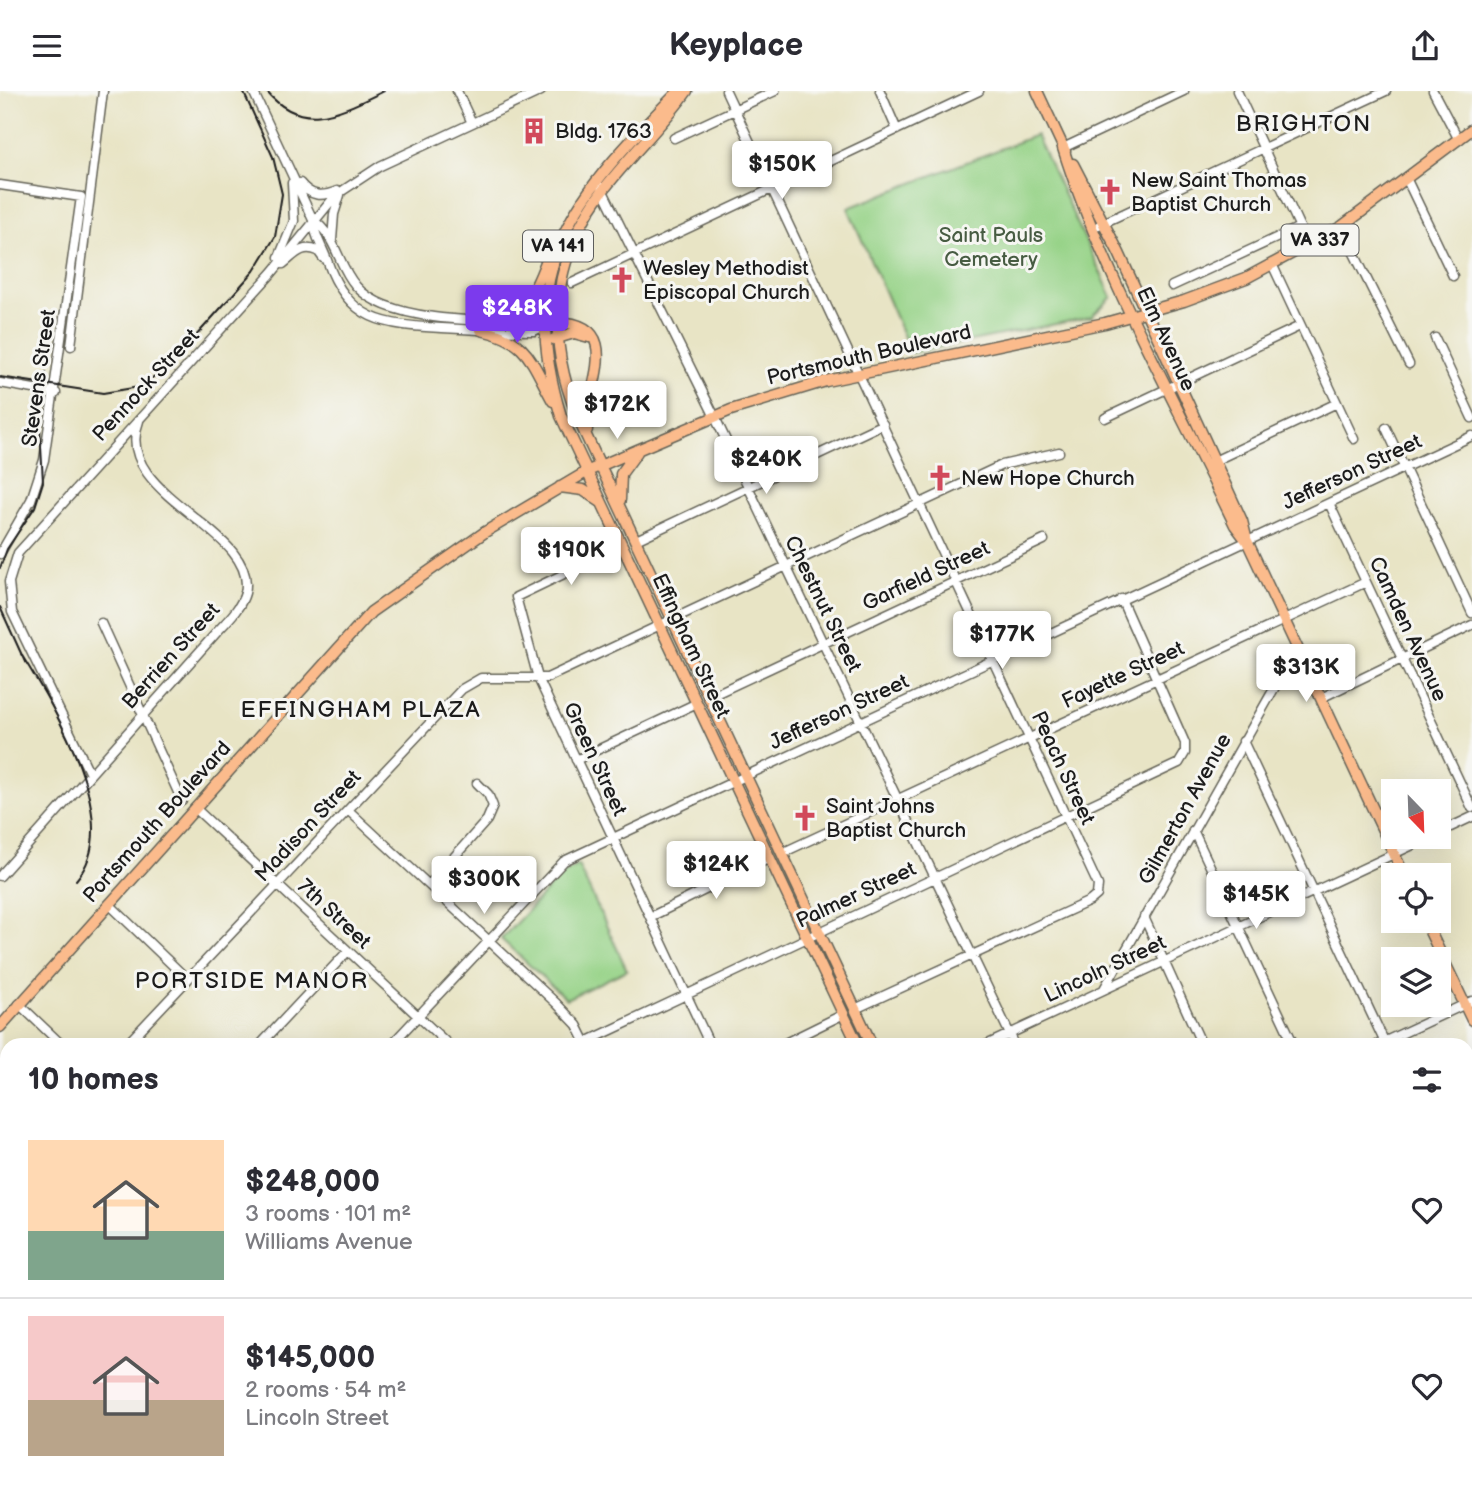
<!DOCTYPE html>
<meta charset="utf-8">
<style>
:root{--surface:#fff;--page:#f2f2f3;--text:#2b2b33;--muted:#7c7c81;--line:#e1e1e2;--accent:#7c3aed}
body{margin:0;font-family:"Balsamiq Sans",sans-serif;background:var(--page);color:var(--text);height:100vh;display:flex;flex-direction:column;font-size:26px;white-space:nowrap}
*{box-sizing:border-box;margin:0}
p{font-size:23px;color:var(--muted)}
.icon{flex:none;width:38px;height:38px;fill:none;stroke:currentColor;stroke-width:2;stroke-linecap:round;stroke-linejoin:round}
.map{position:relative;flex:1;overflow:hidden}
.sheet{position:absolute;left:0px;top:947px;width:1474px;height:450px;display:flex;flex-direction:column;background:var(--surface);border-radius:21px 21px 0 0;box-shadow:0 7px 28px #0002}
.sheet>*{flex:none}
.needle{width:46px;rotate:157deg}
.buttons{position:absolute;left:1381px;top:688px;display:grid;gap:14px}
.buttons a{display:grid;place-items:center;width:70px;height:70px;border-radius:0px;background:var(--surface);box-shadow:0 7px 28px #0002;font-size:35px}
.price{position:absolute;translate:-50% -60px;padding:0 16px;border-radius:7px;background:#fff;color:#222;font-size:23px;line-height:46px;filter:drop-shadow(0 2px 4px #0008)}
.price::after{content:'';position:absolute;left:50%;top:42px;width:21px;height:16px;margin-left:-10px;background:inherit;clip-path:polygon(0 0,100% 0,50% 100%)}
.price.active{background:var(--accent);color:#fff}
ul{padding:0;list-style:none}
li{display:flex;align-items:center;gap:21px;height:175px;padding:0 28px}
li+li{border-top:2px solid var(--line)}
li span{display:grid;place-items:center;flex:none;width:196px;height:140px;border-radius:0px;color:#555}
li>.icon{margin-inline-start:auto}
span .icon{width:84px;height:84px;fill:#fffc;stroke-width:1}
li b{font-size:30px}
h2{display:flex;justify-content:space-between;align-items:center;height:84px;padding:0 28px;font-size:30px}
header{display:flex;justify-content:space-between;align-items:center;height:91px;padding:0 28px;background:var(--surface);font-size:32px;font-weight:700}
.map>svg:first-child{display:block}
.green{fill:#97d388;stroke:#5a7852;stroke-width:2}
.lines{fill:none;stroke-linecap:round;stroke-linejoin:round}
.minor-casing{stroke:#636257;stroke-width:11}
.major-casing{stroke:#636257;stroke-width:13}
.highway-casing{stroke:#636257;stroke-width:16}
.minor{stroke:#fff;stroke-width:8}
.major{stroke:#fbbb8c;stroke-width:10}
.highway{stroke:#fbbb8c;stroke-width:12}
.rail{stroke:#1c1c1c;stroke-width:2}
.highway-bridge-casing{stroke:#636257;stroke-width:16;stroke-linecap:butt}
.highway-bridge{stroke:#fbbb8c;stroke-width:12}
.labels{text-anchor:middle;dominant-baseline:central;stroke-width:6;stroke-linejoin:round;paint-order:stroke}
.shield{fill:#f6f6f2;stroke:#5d5d5c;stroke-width:2}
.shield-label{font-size:19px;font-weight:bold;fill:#1c1c1c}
.poi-label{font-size:21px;fill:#1c1c1c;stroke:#f6f6f2;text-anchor:start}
.park-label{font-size:21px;fill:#475c42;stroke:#f6f6f2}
.street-label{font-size:21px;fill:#1c1c1c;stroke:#f6f6f2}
.neighbourhood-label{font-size:23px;letter-spacing:2px;fill:#1c1c1c;stroke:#f6f6f2}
</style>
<header><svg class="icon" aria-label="menu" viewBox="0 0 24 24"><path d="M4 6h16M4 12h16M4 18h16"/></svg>Keyplace<svg class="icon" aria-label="share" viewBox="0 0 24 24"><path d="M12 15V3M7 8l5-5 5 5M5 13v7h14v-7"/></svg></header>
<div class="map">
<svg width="1472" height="1396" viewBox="0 0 1472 1396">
<rect width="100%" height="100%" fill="#f6f6f2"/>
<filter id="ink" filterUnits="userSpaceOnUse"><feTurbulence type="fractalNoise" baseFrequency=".0143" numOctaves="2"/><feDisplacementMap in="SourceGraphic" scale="14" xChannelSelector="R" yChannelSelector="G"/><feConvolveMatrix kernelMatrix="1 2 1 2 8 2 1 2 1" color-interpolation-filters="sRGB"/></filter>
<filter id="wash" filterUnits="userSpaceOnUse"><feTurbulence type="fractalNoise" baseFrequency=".00686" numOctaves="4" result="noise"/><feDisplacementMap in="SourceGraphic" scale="28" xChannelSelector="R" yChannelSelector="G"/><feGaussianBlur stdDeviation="1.57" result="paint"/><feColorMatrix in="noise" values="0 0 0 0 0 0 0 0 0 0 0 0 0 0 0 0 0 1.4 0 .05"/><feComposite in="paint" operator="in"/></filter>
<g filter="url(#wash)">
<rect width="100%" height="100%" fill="#e8e4c5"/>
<path class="green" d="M1036 44 1112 206 1091 226 911 262 848 117Z
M578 774 627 879 566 908 501 848 561 784Z"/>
</g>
<g filter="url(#ink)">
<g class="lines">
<g class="minor-casing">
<path id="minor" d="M253 0 313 129C314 144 322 155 327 169 348 231 384 234 442 237 472 239 503 240 534 240L549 233 557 218
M457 0 472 32
M726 0 1098 794 1097 804 1090 810 855 918
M880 0 897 39
M1237 0 1309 156
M1433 0 1459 49
M674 47 775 0
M1063 57 1184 0
M1407 89 1453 185
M300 92C311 106 322 106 337 100
M0 94 81 106 44 369 31 409 0 463
M601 96 711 318 1015 954
M313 129C336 144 338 175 356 195 390 235 500 230 551 231
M1099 134 1386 0
M1341 136 1409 273
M332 149 334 123 340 104
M279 166 294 130 292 92
M283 173C295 164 301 153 318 160L323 167
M1273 175 1354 348
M572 192 979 0
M1172 195 1300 136
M1435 247 1472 327
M71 255 103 0
M0 292 56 302
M1105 327 1300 235
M1386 337 1472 522
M1210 372 1337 312
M1329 412 1472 717
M636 449 883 333
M598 458 593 469 516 506 538 587 710 954
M101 532 182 710
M709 606 1044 449
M1321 607 1472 534
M1243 650 1386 954
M576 669 697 612
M90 683 12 521 9 491 18 462 272 182 336 104 380 75 541 0
M195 717 449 954
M348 719 556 912 577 934 587 954
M1193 739 1294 954
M1438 742 1472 726
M782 762 1366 491
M0 785 217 541C227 530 241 517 245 502 260 438 110 405 139 330
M430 793 487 729 493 715 488 703 477 692
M109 813 187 888
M650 826 768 768
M1144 826 1202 954
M1104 898 1297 557
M19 913 62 954
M586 951 1179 672 1185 662V652L1121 508
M126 954 462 598 481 587H547L1002 374 1059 361
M260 954 348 860
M391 954 564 770 1472 345
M781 954 844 923
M986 954 1430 746
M1377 954 1472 910
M1466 1110 1472 1107
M1466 1127 1472 1138
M0 1231 7 1224
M1466 1272 1472 1271
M0 1277 7 1283
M0 1361 7 1367
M31 1390 38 1396
M121 1390 128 1396
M761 1390 764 1396
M239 1396 245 1390
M372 1396 378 1390
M503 1396 510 1390"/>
</g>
<g class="major-casing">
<path id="major" d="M679 0C576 104 514 171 561 325L858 954
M687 0C661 36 628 66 601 102 547 176 546 257 583 338L872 954
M1037 0 1065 60
M1063 57C1103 184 1177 313 1235 434L1247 450 1404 784
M1073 73 1119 162 1242 430 1246 446
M495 229C531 217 538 193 550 160
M557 231C629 233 583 301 587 339
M481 239C529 249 531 271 553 310
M554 248 574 242 589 246
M560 396 583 399 601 411
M620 409 621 383 637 361
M1425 830 1472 929
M0 936 371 521 485 441 588 380 731 319 826 290 1105 232 1184 210 1246 187 1341 136 1472 38
M0 1086 7 1092
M325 1390 333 1396
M1063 1390 1066 1396"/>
</g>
<g class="highway-casing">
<path id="highway" d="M1466 1313 1472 1312
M1466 1331 1472 1329
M1466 1358 1472 1356
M1077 1392 1080 1396
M1201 1396 1215 1390
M1249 1396 1272 1390
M1307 1396 1316 1390"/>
</g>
<use href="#minor" class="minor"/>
<use href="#major" class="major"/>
<use href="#highway" class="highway"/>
<path class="rail" d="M266 0C303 44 342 20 384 0
M0 286 103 302 139 296 169 275 254 180 275 146 282 103 273 66 243 0
M116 332 153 293
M0 477 7 458 35 416 43 391 39 320 46 282
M0 516 25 571
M21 563C53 615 126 732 76 789
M1319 1396 1350 1390"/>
<g class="highway-bridge-casing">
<path id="highway-bridge" d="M1336 1396 1346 1390"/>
</g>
<use href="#highway-bridge" class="highway-bridge"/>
</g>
</g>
<defs>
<g id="building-bare" transform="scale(2.1)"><path d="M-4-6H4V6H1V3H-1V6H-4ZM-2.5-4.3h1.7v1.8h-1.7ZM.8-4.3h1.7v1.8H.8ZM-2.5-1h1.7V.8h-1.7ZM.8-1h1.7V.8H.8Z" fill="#d1495b" stroke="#f6f6f2" stroke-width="2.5" paint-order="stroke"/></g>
<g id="church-bare" transform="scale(2.1)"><path d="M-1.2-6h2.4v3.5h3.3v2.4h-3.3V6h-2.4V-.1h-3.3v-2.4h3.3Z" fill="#d1495b" stroke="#f6f6f2" stroke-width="2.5" paint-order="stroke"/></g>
</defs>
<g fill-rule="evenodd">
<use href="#building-bare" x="534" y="40"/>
<use href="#church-bare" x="1110" y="101"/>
<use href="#church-bare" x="622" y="189"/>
<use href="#church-bare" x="940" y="387"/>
<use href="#church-bare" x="805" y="727"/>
</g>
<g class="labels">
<g class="shield">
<rect x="1281.5" y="133.5" width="77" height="31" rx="5"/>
<rect x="523" y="139.5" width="70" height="31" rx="5"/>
</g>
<g class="shield-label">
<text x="1320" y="149">VA 337</text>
<text x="558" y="155">VA 141</text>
</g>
<g class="poi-label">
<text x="555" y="40">Bldg. 1763</text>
<text x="1131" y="89">New Saint Thomas<tspan x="1131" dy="24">Baptist Church</tspan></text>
<text x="643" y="177">Wesley Methodist<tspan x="643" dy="24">Episcopal Church</tspan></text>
<text x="961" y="387">New Hope Church</text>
<text x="826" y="715">Saint Johns<tspan x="826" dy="24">Baptist Church</tspan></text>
</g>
<g class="park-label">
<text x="991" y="144">Saint Pauls<tspan x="991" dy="24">Cemetery</tspan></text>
</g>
<g class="street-label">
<text transform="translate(1166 248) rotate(65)">Elm Avenue</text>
<text transform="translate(869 264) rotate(-13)">Portsmouth Boulevard</text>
<text transform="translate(39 287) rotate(-82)">Stevens Street</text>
<text transform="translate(146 294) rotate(-47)">Pennock Street</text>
<text transform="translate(1352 381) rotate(-25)">Jefferson Street</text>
<text transform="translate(926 485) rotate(-25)">Garfield Street</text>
<text transform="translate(823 513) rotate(64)">Chestnut Street</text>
<text transform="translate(1408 538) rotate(65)">Camden Avenue</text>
<text transform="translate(691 555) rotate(65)">Effingham Street</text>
<text transform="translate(171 565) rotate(-48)">Berrien Street</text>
<text transform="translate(1123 584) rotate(-25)">Fayette Street</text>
<text transform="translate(839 621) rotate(-25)">Jefferson Street</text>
<text transform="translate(595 668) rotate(65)">Green Street</text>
<text transform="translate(1063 677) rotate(65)">Peach Street</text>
<text transform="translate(1185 718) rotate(-61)">Gilmerton Avenue</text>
<text transform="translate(157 731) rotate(-48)">Portsmouth Boulevard</text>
<text transform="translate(308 735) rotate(-47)">Madison Street</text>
<text transform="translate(856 804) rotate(-25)">Palmer Street</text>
<text transform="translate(334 823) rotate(43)">7th Street</text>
<text transform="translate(1105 878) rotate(-25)">Lincoln Street</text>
</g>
<g class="neighbourhood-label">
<text x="1304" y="33">BRIGHTON</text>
<text x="361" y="619">EFFINGHAM PLAZA</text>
<text x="252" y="890">PORTSIDE MANOR</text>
</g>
</g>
</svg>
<div class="buttons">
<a><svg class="needle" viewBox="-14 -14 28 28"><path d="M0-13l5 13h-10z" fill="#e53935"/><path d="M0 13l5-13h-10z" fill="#7c7c81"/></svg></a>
<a><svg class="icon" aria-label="locate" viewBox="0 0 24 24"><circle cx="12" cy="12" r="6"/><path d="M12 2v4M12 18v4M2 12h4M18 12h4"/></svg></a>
<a><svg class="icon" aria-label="layers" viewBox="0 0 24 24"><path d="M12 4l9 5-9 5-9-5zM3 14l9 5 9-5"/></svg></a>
</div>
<b class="price" style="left:782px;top:110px">$150K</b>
<b class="price active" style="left:517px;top:254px">$248K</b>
<b class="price" style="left:617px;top:350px">$172K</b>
<b class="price" style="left:766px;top:405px">$240K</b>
<b class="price" style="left:571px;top:496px">$190K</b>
<b class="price" style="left:1002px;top:580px">$177K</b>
<b class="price" style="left:1306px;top:613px">$313K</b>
<b class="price" style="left:716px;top:810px">$124K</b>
<b class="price" style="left:484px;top:825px">$300K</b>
<b class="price" style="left:1256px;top:840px">$145K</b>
<section class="sheet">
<h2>10 homes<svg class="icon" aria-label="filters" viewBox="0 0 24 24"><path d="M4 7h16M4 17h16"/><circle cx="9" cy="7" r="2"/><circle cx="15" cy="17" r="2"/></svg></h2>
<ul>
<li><span style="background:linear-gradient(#ffd9b3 65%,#7fa58c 0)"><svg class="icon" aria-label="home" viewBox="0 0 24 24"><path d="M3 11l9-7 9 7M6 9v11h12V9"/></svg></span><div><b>$248,000</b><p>3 rooms · 101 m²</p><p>Williams Avenue</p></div><svg class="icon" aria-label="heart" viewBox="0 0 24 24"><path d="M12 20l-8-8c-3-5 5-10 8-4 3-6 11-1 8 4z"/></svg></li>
<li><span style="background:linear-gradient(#f6c9c9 60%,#b9a48a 0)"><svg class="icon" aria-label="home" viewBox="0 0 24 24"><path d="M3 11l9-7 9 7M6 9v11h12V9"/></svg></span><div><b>$145,000</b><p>2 rooms · 54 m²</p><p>Lincoln Street</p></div><svg class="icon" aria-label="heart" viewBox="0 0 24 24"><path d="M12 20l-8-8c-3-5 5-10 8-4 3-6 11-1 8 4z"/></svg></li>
</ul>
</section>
</div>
